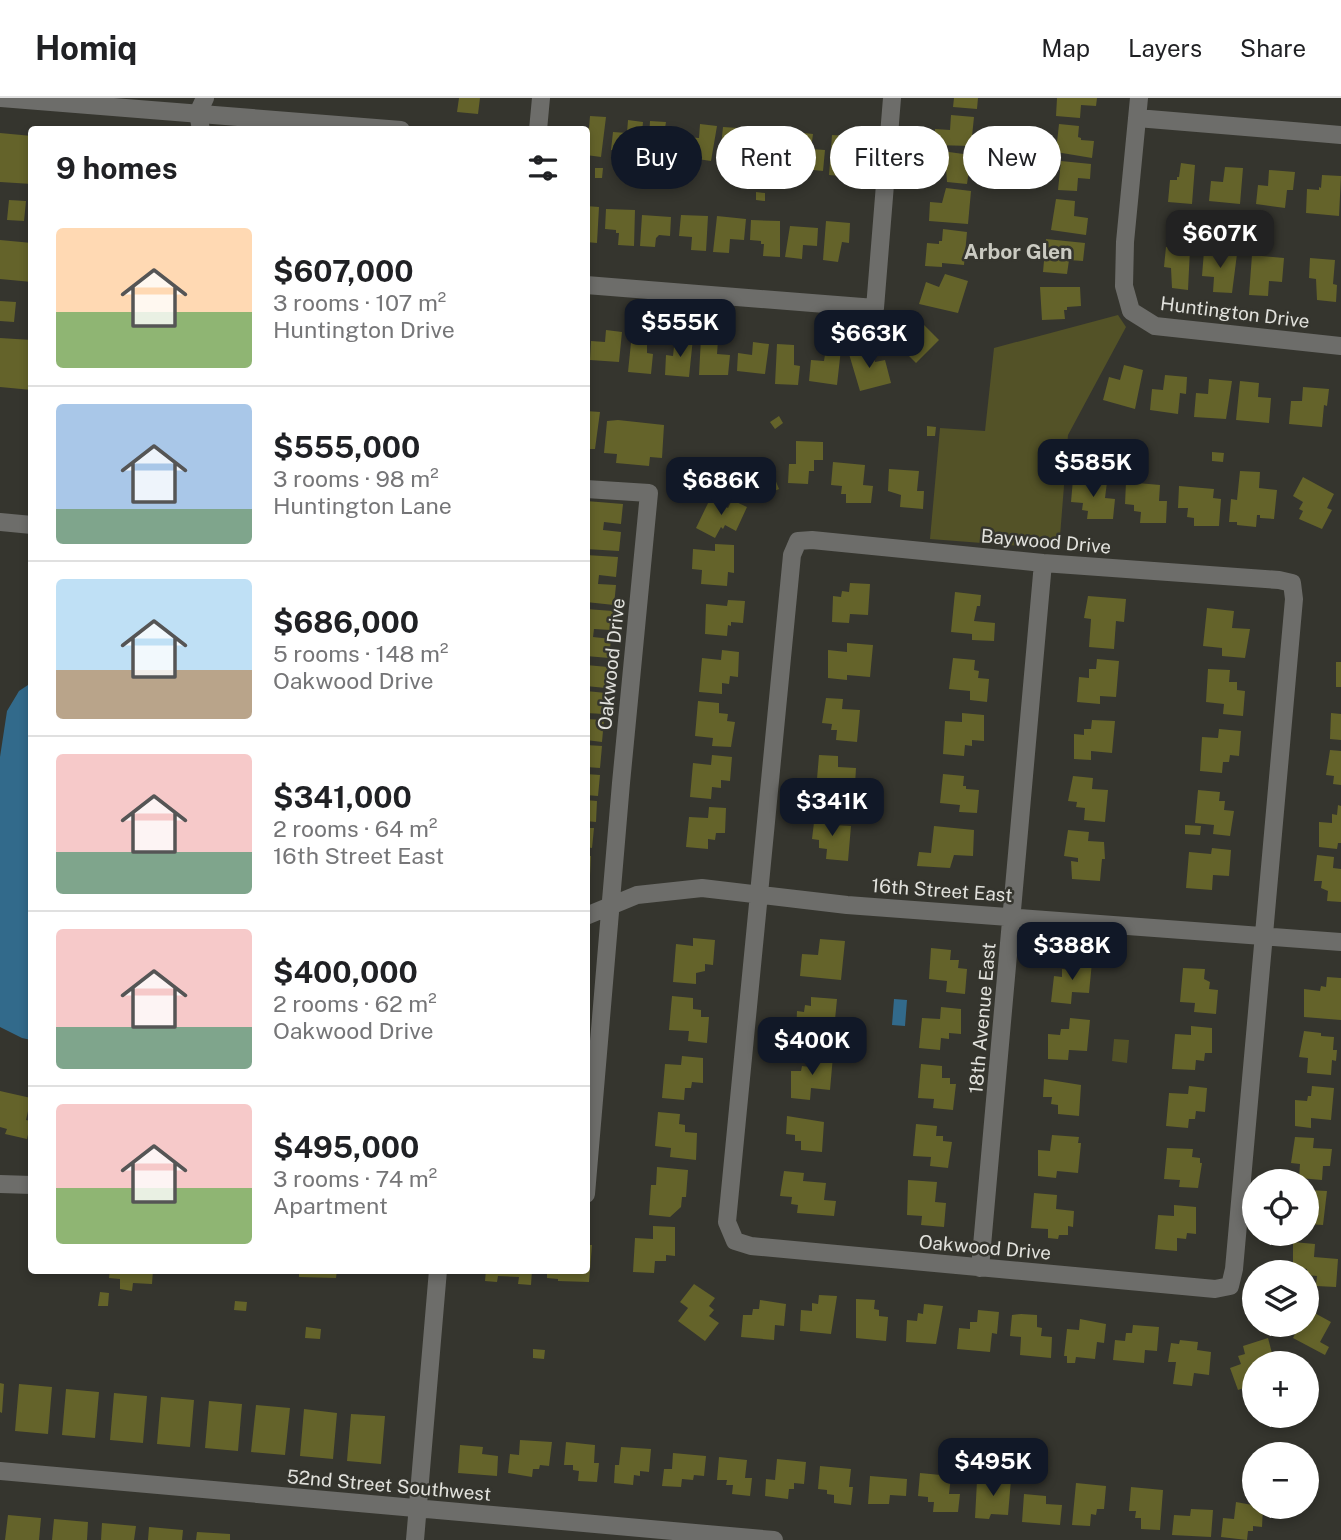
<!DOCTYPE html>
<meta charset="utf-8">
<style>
:root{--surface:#fff;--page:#f2f2f2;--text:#202124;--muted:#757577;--line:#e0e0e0;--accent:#111827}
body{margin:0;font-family:"Public Sans",sans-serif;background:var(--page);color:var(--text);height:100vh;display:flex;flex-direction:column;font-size:26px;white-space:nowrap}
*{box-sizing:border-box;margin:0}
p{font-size:23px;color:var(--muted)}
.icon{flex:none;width:38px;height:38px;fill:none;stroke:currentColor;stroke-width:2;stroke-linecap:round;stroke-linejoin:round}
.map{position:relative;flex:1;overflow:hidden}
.side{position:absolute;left:28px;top:28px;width:562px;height:1148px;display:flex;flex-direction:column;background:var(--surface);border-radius:7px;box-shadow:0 4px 10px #0003}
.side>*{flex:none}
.top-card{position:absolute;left:611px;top:28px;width:625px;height:63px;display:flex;gap:14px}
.tools{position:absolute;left:1242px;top:1071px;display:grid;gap:14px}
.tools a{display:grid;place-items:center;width:77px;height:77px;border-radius:50%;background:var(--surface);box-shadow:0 4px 10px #0003;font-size:35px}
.price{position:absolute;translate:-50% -60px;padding:0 16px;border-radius:14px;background:var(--accent);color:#fff;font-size:23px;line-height:46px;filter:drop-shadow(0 2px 4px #0008)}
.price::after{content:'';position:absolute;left:50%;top:42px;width:21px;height:16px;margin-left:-10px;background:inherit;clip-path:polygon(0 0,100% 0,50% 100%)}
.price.selected{background:#222;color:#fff}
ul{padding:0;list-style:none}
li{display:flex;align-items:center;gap:21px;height:175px;padding:0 28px}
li+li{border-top:2px solid var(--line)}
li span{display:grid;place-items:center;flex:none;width:196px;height:140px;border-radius:7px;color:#555}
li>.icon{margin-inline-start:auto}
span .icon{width:84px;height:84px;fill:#fffc;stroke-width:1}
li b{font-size:30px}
h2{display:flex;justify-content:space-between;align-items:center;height:84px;padding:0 28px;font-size:30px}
.pill{padding:0 24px;border-radius:32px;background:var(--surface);box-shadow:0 4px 10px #0003;font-size:24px;line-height:63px}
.pill.selected{background:var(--accent);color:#fff}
header{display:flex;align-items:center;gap:42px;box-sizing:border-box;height:98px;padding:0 35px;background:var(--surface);border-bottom:2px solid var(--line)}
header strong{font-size:33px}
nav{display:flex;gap:38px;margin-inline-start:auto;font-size:24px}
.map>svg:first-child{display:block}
.green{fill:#535227}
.water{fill:#326a8b}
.building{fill:#64632a}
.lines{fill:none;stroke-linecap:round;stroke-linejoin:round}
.minor{stroke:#6d6d6a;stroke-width:18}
.labels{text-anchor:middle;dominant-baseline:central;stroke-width:5;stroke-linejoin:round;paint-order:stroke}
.street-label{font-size:19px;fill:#e1e1dc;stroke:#35352e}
.neighbourhood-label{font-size:21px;font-weight:bold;fill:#cacac1;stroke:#35352e}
</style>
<header>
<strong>Homiq</strong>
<nav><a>Map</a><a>Layers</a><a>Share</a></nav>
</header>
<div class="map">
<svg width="1341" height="1442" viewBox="0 0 1341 1442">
<rect width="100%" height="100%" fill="#35352e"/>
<path class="green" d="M1118 217 1126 229 1068 337 1059 451 930 441 940 330 985 333 994 250Z
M1114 941 1129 942 1127 965 1112 963Z"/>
<path class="water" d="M31 585V942L22 940 0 929V659L7 613 19 593Z
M894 901 907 902 905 928 892 927Z"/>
<path class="building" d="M459 0H480L478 16 457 14Z
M954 0H978L977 11 953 9Z
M1057 0H1097L1096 8 1081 7 1080 20 1056 18Z
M951 17 974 19 971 48 934 47 935 31 950 32Z
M590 18 606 19 601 59 586 57V30H589Z
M628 22 643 24 640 54 611 52 613 34 627 35Z
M650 23 666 24 664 36 678 37 677 56 648 53Z
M700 26 717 28 711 63 684 59 686 39 699 40Z
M1059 26 1079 28 1078 39 1081 40V42L1094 43 1092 60 1056 54Z
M723 29 738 30 737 42 752 43 750 61 720 59Z
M773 33 790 34 785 66 757 63 758 45 772 46Z
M795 34 813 36 811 51 825 52 823 73 794 70Z
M0 35 32 38V86L0 84Z
M832 37 847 38 846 52 849 53V55L855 56 853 79 829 77Z
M934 52 971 57 967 86 947 84 946 70 933 69Z
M1061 63 1091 66 1090 81 1078 80 1077 93 1058 92Z
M1181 65 1195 67 1192 106 1168 104 1170 82H1177V79H1179Z
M1225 69 1243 70 1240 106 1209 103 1211 83 1223 84Z
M595 70H603L602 80H595Z
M1269 72 1295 74 1293 92H1287L1285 110 1256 106 1258 87 1268 88Z
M1322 77 1341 78 1339 118 1306 115 1307 91 1319 92V89L1321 90Z
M946 90 971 93 968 126 929 123 930 104 942 105Z
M756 94 765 95V103L756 102Z
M1056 101 1075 103 1074 118 1088 120 1086 137 1051 132Z
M9 102 26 103 24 123 7 122Z
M586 108 599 109 597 145 586 144Z
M606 111 635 112 634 148 618 147 619 135H616V132L605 131Z
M642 117 671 119 670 138 659 137 656 140 655 149 640 148Z
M681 117 708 118 706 153 691 152 692 139 679 138Z
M717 118 746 121 744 142 730 141 729 155 713 154Z
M751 122 780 123V159L763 158 764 146H761V143L750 142Z
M826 123 850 125 849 145 842 144 838 164 823 162Z
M790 128 818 130 817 148 803 147 802 161 785 159Z
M943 131 967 134 964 167 942 165V169L925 168 927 145 939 146V143H942Z
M1188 132 1197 133 1196 142 1187 141Z
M1046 141 1085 145 1083 163 1069 162 1067 176 1043 174Z
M0 142 32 145V184L0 181Z
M1166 149 1190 151 1188 192 1172 190 1171 170 1164 169Z
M1204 153 1237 156 1232 195 1213 194 1214 179 1202 178Z
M1252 157 1284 160 1282 184 1269 183 1268 198 1249 197Z
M1310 160 1335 162 1333 186 1337 187 1336 204 1317 202 1316 181 1309 180Z
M945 176 968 183 958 215 919 206 926 184 939 189Z
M1040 189H1080L1081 208 1067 209V212H1064L1065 221 1042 222Z
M0 203 16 204 14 224 0 223Z
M911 214 939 242 916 265 899 248 906 240 904 238 906 237 897 228Z
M606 232 622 234 619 264 590 262 591 243 605 244Z
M632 235 647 236V255L653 256 651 276 628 274Z
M678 238 693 240 689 279 665 277 666 257 673 258 674 249 677 250Z
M0 240 32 242V292L0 289Z
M701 240 718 242 717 256 730 257 728 277H699Z
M753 244 769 246 765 276 737 273 738 255 752 257Z
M777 246 794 247V267L800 268 798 287 775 286Z
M826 250 841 251 837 287 809 283 811 262 824 263Z
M872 250 875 264 885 262 891 285 860 293 849 256Z
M1124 267 1143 272 1135 311 1103 302 1109 279 1120 282Z
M1165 277 1187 279 1186 296 1180 295 1178 316 1150 312 1152 291 1163 292Z
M1209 281 1232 283 1226 321 1194 319 1196 295 1208 296Z
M1240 283 1259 285 1258 299 1271 300 1269 325 1236 322Z
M1303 289 1329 291 1327 308 1324 307 1322 329 1289 326 1291 303H1302Z
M586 313 600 314 595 351H590L589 363 586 362Z
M779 318 783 325 775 331 770 324Z
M618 322 664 327 662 360 650 359 649 368 616 365 617 356 604 355 607 323Z
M927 328 936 329 935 338H927Z
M796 343 823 344V362H814V373H809L808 386 788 385 789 366H796Z
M1212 354 1224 355 1223 364 1212 363Z
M758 359 765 377 772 374 779 391 758 400 753 387 740 391 731 370Z
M833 364 865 367 863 387 873 388 871 405H846V396H841L842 388 831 387Z
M889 371 919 373 917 393H924L923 411 900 409 901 397 888 393Z
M1240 373 1260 374 1259 390 1277 392 1274 421 1260 420V417H1257L1256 429 1237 427V424H1229L1231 401 1237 402Z
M1303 379 1334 396 1327 410 1332 412 1322 431 1299 421 1303 413 1299 411 1303 404 1293 398Z
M1073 381 1107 384 1105 400 1115 401 1113 421H1087L1088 413 1082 412 1083 405 1071 404Z
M1126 384 1160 387 1159 403H1167L1166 425H1140L1141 414 1134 413V407L1125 406Z
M1179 388 1214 391 1213 400 1221 401 1219 428H1194V420L1187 419 1188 410H1178Z
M710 401 728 410 732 402 747 409 736 433 725 427 723 431 721 429 715 440 696 430Z
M586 403 623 406 621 426 604 424 603 432 621 434 619 453 586 451Z
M715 446 734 447V475L728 474 727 488 701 486 702 472 692 471 693 451 715 453Z
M586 457 618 459 616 479 599 477 598 486 616 487 614 507 586 504Z
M850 485 870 486 868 517 850 516 849 525 832 524 833 498 841 499 842 493 849 494Z
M955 494 981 497 980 508H977L974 523 995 525 994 543 972 542V536L951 534Z
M1088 498 1126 501 1124 524 1116 523 1114 551 1089 549 1091 521 1084 520Z
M728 502 745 503 743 525 731 524V528L728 527 727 538 705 536 706 506 727 508Z
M1207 510 1234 513 1232 530 1250 531 1245 560 1222 558V550L1203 548Z
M586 511 613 513 611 532 594 531 593 539 611 541 609 560 586 558Z
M847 545 873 547 870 579 847 577V582L828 580V552L847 554Z
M722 552 739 554 738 579 730 578 729 586 722 585V596L699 594 702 560 721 562Z
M953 560 975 562 974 572 979 573 978 580 989 581 987 604 970 602V593L949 591Z
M1097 561 1119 563 1116 599 1100 598V606L1077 604 1079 579 1089 580V571H1096Z
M1336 564H1341V589H1336Z
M586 567 608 569 606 590 586 588Z
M1208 571 1230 572 1229 584H1237V592L1245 593 1243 618 1223 616 1224 606 1206 604Z
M586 593 606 595 604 616 586 615Z
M826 600 843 601 842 611 860 612 857 644 836 642 837 632H831L832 626 822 625Z
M698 603 719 605V615L728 616 727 623 735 624 731 649 712 648 713 640 695 638Z
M962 615 984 617V643L972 642V648L965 647 964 658 943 656 945 623 962 624Z
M1331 615 1341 616V642L1330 641Z
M586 621 604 622 602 644 586 642Z
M1092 622 1115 623 1112 655 1091 653V662L1074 661V636L1084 637V631H1091Z
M1219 631 1241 633 1239 658 1230 657 1229 664H1223L1222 675 1200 673 1202 639 1218 640Z
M586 647 602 648 600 670 586 669Z
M1330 652 1341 653V687L1333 686 1334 678 1326 677Z
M712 657 732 659 730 683 721 682V690L712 689 711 701 690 699 693 665 711 667Z
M819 657 838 658V669L856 670 854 704 832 702 833 690H825L826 682 817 681Z
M586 676 600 677 598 698 586 697Z
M943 676 964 678 963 688H966V691L979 692 977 715 959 714 960 707 940 705Z
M1073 678 1093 680 1092 691 1108 692 1105 724 1084 722 1085 710 1076 709 1077 704 1068 703Z
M1198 692 1220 694 1219 703H1225L1224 712 1234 713 1230 738 1213 736 1214 727 1195 725Z
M586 702 597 703 596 724 586 723Z
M1338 707 1341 708V745H1338L1337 751 1319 749V724L1332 725V716L1337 717Z
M709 709 726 710 725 735H716L715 742 708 741V751L686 749 689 719 708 720Z
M815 716 833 718V727L851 728 848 763 826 761 827 751 819 750V742L812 741Z
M1185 727 1201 728 1200 737 1185 736Z
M934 728 974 732 973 758 954 757 950 770 917 768 919 754 931 755Z
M586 730H594L592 750 586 749Z
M1068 732 1089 734 1088 743 1104 744 1105 761H1102L1100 783 1072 781 1071 763 1078 764V760L1064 758Z
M1212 750 1231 752 1229 778 1213 777 1212 792 1186 790 1189 754 1211 756Z
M1317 757 1334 759 1333 770 1341 771V804L1327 803 1328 793 1321 790 1322 783H1314Z
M586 758H591L590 778H586Z
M693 840 715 842 713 867 705 866V873L696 875V886L673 884 676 846 693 848Z
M820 841 845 843 841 882 800 878 802 856 818 857Z
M931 850 951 852 950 862H959L958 870 967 871 965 896 946 894 947 883 929 881Z
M1071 863 1092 864 1089 895 1072 894 1071 906 1051 904 1054 878 1062 879V871L1071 872Z
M1183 870 1205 871 1204 881 1210 884 1209 891 1218 892 1216 916 1194 914 1195 905 1180 904Z
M1327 879 1341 880V922L1304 919V891L1320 893 1321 888 1326 889Z
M672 898 693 900V911L701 912V919H709L707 945 688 943 689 933 669 932Z
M811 899 837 901 834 932 814 931 813 940 796 938 797 913 804 914 805 907 811 908Z
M941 909 961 911V936L949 935V941L941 940 940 952 919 950 922 920 940 921Z
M1070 920 1090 922 1087 953 1069 952 1068 962 1048 961V936L1060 937 1061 931H1069Z
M1191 928 1212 930V955H1205L1204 963 1196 962 1195 972 1172 971 1175 936 1191 937Z
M1304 933 1321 935V938L1334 939 1333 952H1337L1336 963 1332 962 1331 977 1307 975 1308 960 1299 959Z
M810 956 833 958 830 992 811 990 810 1002 791 1000V973H801L802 968 810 969Z
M682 958 703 960V985L692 984 691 990H685L684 1002 662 1000 665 966 681 967Z
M921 966 942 968V980H950V986H956L953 1012 933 1010 934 1001 918 1000Z
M1044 981 1081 987 1079 1018 1058 1016V1007L1051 1006 1052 999H1043Z
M1189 988 1207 990 1205 1014 1196 1013 1195 1021H1189L1188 1030 1166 1028 1169 995 1188 996Z
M1312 988 1334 990 1331 1022 1311 1020V1030L1295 1028V1002L1307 1003 1308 998H1311Z
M0 993 31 1000 26 1022 31 1023 27 1041 5 1036 7 1031 0 1029Z
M658 1014 680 1016 679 1026 685 1027V1034L697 1035 696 1062 670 1059 671 1050 655 1048Z
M787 1018 824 1024 822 1054 801 1052V1043H795V1037L786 1036Z
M916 1026 937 1028 936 1038H943V1043L952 1044 948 1070 930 1068 931 1059 913 1058Z
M1052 1037 1079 1039 1078 1045H1081L1078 1075 1057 1073 1056 1080 1038 1078V1052L1050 1053Z
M1295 1039 1314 1040 1313 1050 1332 1051 1330 1068H1323L1322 1082 1299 1080 1300 1066 1291 1065Z
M1167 1050 1193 1051 1192 1059 1200 1060V1065H1202L1198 1090 1179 1089 1180 1082 1164 1081Z
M657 1069 688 1072 686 1099H682L681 1109 670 1119 649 1117 651 1087H656Z
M784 1073 804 1075 803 1083 826 1085 824 1102 836 1103 834 1118 797 1115 798 1107 791 1106 792 1099 780 1098Z
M908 1082 937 1084 935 1104 946 1105 944 1129 921 1127 922 1118 907 1117Z
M1307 1092 1327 1093 1323 1127 1307 1126Z
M1034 1095 1057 1097 1056 1111 1074 1113 1073 1129 1068 1128V1137H1059L1058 1141 1048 1140V1131L1031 1130Z
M1174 1107 1196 1109V1136L1187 1135 1186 1141 1177 1140V1153L1155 1151 1158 1117 1174 1118Z
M653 1128 675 1129V1158L666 1157V1163H655L654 1175 633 1174 635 1140 653 1141Z
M586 1138 590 1139 589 1147H592L589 1184 558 1183V1181L547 1180V1172H586Z
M1293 1144 1315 1146 1314 1159 1338 1161 1336 1189 1316 1188 1317 1178 1307 1177V1171L1293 1169Z
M110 1172H153L152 1186 133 1185 132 1193 120 1191V1181L109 1180Z
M245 1172H277V1176L245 1175Z
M299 1172H337L336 1180 299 1179Z
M368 1172H399V1176L368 1175Z
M486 1172H532L531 1187 518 1186 519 1179 498 1178 497 1184 485 1183Z
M694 1186 715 1200 709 1208 714 1212 709 1218 719 1225 705 1243 678 1223 688 1210 680 1204Z
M100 1194 109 1195 108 1208H98Z
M819 1197 837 1198 831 1236 800 1233 801 1212 812 1213V1205L818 1206Z
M856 1201 875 1202 874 1211 879 1212V1218L888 1219 886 1243 856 1240Z
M760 1202 786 1206 784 1228 775 1227 774 1242 741 1239 743 1217H752L753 1211H759Z
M235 1203 247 1204 246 1213 234 1212Z
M1307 1204 1314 1208 1311 1213 1331 1224 1320 1244 1329 1249 1325 1257 1293 1240 1296 1234 1289 1230 1291 1227H1307Z
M924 1206 943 1208 936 1246 906 1244 907 1222 917 1223 918 1215 923 1216Z
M978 1212 999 1214 997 1236 992 1235 990 1254 957 1251 959 1230 970 1231V1224H977Z
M1021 1216 1037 1217V1229L1042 1230 1041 1238 1052 1239 1051 1260 1020 1257 1021 1239 1010 1238 1012 1217Z
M1080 1221 1106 1226 1104 1245 1097 1244 1095 1261 1076 1259 1075 1265H1067V1258H1064L1067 1231 1079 1232Z
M1133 1227 1159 1229 1157 1253 1145 1252 1144 1265 1113 1262 1115 1242 1125 1243 1126 1235H1132Z
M306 1229 321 1231 320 1241 305 1240Z
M1268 1240 1273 1259 1264 1262 1265 1265H1255V1286L1238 1292 1230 1270 1241 1266 1238 1258 1245 1256 1243 1248Z
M1180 1242 1198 1244 1197 1252 1211 1254 1209 1277 1194 1275 1192 1288 1173 1286 1176 1264H1168L1171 1245 1179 1246Z
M533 1251 545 1252 544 1261 533 1260Z
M0 1285 4 1286 2 1315 0 1314Z
M19 1286 52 1289 48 1336 15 1333Z
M66 1291 99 1294 95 1340 62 1337Z
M114 1295 147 1298 143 1345 110 1342Z
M161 1299 194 1302 190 1349 157 1346Z
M209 1303 242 1306 238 1353 205 1350Z
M256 1307 290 1310 285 1357 251 1354Z
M304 1311 337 1315 333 1361 300 1358Z
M351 1316 385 1318 381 1366 347 1363Z
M520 1342 552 1344 549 1368 540 1367 539 1371H533L532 1379 508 1375 510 1356 519 1357Z
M566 1344 595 1347 594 1365H599L597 1384 578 1383 579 1373 573 1372V1367H564Z
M460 1347 483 1349 482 1356 498 1358 497 1378 458 1375Z
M621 1349 651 1351 649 1374 640 1373V1378L634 1377 633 1387 614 1385 615 1367H619Z
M972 1359a8 8 0 1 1 16 0a8 8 0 1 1-16 0Z
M673 1355 706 1358 704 1378 694 1377 693 1382 682 1381 681 1389 662 1388 664 1371H672Z
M719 1359 747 1362 745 1380H752L750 1398 732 1396 733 1387H726L727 1382H717Z
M777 1361 806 1364 804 1386 794 1385V1391H789L788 1401 765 1398 766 1381 775 1382Z
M820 1368 851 1371 849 1389H853L851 1407 834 1405V1397L827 1396V1392L818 1391Z
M920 1375 951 1378 949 1396H960L958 1414H933L934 1404H928V1399L918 1398Z
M870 1378 907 1381 906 1398 890 1397 889 1406H868Z
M991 1380 1011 1382 1008 1417 991 1416 989 1421 975 1420 977 1383 991 1385Z
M1076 1385 1106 1388 1104 1411H1097L1096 1417 1091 1416 1090 1428 1072 1427Z
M1131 1389 1163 1392 1160 1432 1141 1431V1420H1135L1136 1413H1129Z
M1024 1396 1046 1398V1406L1062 1407 1060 1427 1022 1424Z
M1236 1404 1263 1409 1262 1429 1253 1428V1433H1248L1247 1442 1221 1439 1223 1420 1234 1421Z
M1191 1411 1213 1412 1211 1439 1172 1437 1174 1417 1190 1418Z
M8 1417 41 1420 39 1442H5Z
M54 1421 88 1424 87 1442H52Z
M102 1425 136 1428 134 1442H101Z
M149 1429 183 1432 182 1442H148Z
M197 1434 230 1436V1442H196Z"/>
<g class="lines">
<path class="minor" d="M1 0 401 32
M1139 0 1125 144 1124 188 1131 213 1155 228 1341 248
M1137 20 1341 37
M201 32 198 15 205 0
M538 32 541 0
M586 187 875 210 892 0
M586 391 649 395 621 685 586 1096
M0 424 32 427
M812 442 1043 465 1279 482 1292 485 1294 501 1234 1171 1230 1188 1215 1191 751 1148 735 1143 727 1124 792 457 798 443Z
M586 818 637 797 702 790 847 807 1341 844
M0 1086 32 1087
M980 1170 1043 465
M0 1373 774 1442
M415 1442 438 1172"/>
</g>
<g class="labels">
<g class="street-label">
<text transform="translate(1235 214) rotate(7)">Huntington Drive</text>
<text transform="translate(1046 443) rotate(5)">Baywood Drive</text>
<text transform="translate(611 566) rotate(-84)">Oakwood Drive</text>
<text transform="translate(942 792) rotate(4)">16th Street East</text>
<text transform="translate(982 920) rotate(-85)">18th Avenue East</text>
<text transform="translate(985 1149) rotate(5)">Oakwood Drive</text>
<text transform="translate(389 1387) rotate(5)">52nd Street Southwest</text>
</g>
<g class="neighbourhood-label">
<text x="1018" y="153">Arbor Glen</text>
</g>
</g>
</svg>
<div class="tools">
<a><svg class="icon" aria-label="locate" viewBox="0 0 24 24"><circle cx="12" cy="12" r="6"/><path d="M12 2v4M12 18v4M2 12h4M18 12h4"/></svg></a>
<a><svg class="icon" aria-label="layers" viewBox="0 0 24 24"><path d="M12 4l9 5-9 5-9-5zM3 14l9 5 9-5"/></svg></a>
<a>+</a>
<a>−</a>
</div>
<b class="price selected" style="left:1220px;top:172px">$607K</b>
<b class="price" style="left:680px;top:261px">$555K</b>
<b class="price" style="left:869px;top:272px">$663K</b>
<b class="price" style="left:1093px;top:401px">$585K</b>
<b class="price" style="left:721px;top:419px">$686K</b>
<b class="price" style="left:832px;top:740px">$341K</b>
<b class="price" style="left:1072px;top:884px">$388K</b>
<b class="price" style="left:812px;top:979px">$400K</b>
<b class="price" style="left:993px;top:1400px">$495K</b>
<div class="top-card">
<a class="pill selected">Buy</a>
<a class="pill">Rent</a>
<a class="pill">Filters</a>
<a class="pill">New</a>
</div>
<section class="side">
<h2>9 homes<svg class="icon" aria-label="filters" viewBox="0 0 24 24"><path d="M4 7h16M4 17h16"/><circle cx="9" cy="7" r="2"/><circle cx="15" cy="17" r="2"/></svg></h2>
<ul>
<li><span style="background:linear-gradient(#ffd9b3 60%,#8fb573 0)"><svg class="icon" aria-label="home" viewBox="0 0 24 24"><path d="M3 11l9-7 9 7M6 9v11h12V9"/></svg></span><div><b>$607,000</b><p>3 rooms · 107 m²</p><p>Huntington Drive</p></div></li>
<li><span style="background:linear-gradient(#a9c7e8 75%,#7fa58c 0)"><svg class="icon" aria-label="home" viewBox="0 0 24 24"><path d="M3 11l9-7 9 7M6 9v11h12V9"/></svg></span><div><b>$555,000</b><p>3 rooms · 98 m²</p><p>Huntington Lane</p></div></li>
<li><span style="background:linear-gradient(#bfe0f5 65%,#b9a48a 0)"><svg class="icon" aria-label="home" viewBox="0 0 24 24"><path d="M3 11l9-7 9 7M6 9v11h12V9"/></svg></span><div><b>$686,000</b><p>5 rooms · 148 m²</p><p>Oakwood Drive</p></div></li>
<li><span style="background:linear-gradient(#f6c9c9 70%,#7fa58c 0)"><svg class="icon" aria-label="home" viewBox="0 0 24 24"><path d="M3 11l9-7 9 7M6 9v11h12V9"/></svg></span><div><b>$341,000</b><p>2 rooms · 64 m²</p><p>16th Street East</p></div></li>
<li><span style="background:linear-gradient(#f6c9c9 70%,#7fa58c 0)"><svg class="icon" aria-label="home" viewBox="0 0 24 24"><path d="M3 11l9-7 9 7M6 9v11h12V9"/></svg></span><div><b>$400,000</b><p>2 rooms · 62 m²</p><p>Oakwood Drive</p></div></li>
<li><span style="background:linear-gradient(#f6c9c9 60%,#8fb573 0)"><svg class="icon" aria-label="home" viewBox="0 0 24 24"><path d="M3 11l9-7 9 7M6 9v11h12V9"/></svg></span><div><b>$495,000</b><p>3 rooms · 74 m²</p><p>Apartment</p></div></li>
</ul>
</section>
</div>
